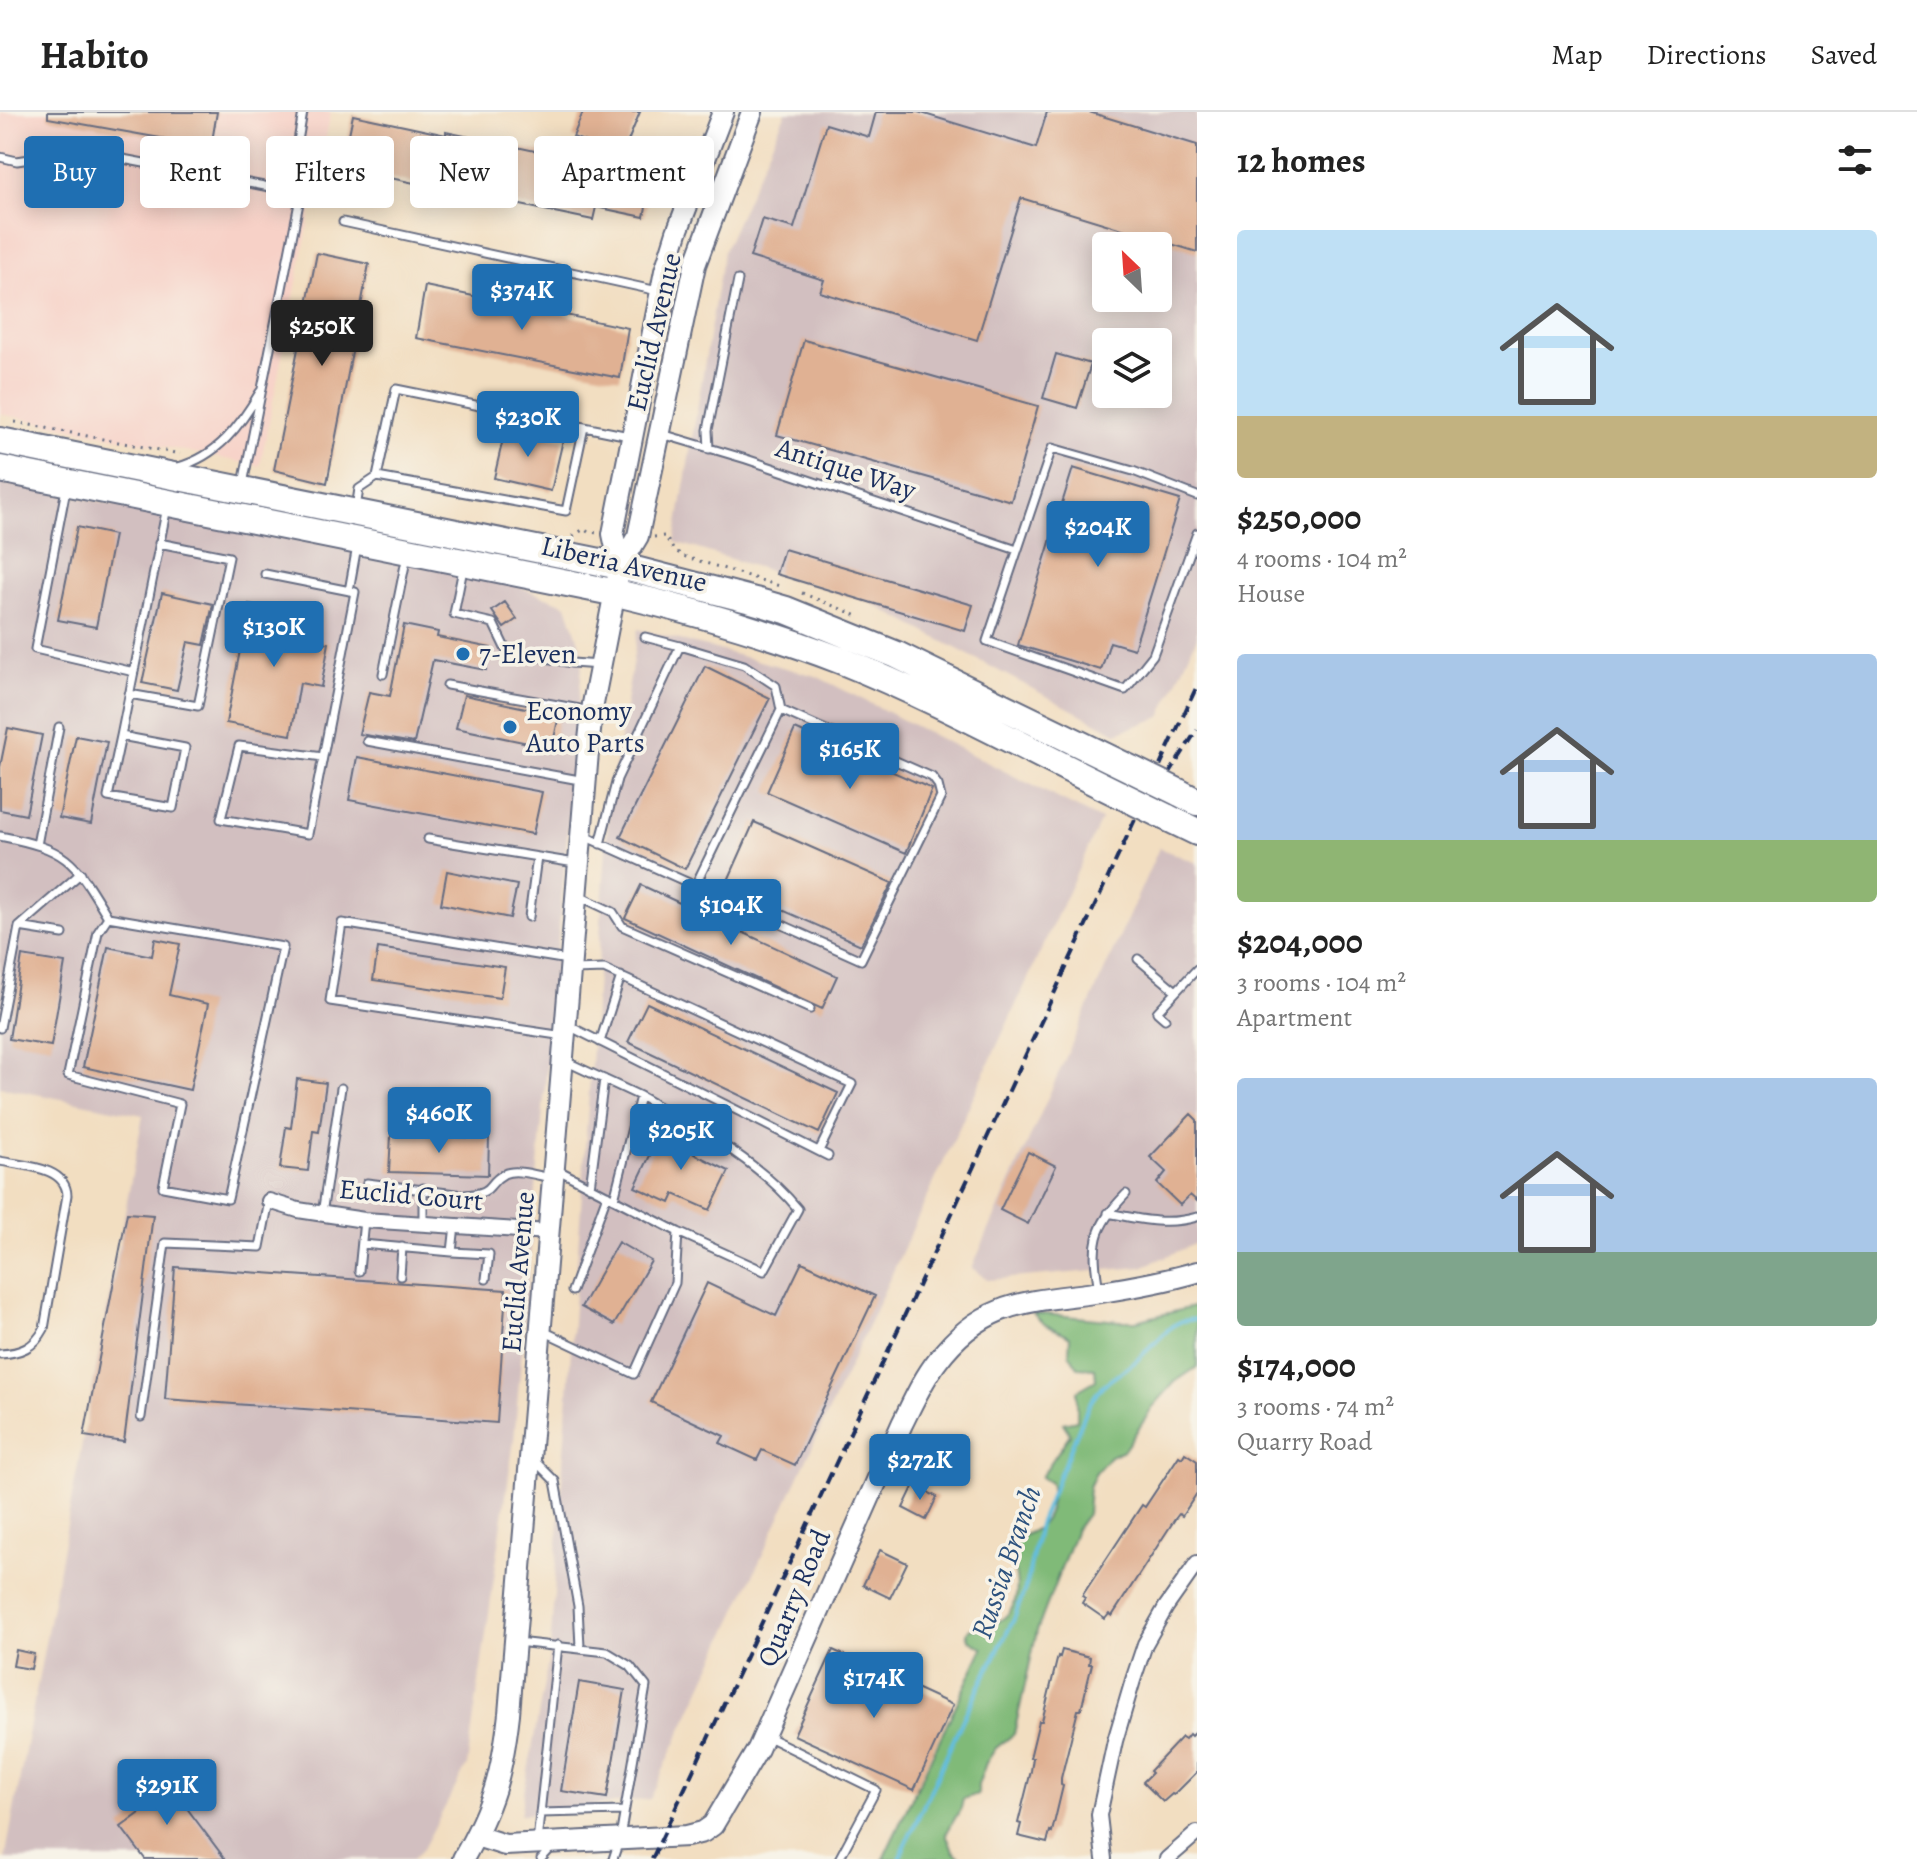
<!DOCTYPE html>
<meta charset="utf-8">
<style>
:root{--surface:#fff;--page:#f2f2f2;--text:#222;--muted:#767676;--line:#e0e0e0;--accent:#1f6fb2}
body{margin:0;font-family:Alegreya,serif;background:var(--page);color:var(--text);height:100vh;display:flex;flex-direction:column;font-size:30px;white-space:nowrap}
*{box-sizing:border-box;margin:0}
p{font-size:26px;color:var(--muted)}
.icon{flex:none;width:44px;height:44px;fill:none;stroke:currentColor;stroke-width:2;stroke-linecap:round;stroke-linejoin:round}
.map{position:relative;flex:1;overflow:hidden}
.sheet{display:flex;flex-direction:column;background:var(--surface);width:720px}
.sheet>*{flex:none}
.hud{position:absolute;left:24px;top:24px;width:760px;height:72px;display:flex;gap:16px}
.needle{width:52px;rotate:335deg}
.controls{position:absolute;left:1092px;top:120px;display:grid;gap:16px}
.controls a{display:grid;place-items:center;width:80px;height:80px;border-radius:8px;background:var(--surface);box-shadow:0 4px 20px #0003;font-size:40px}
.price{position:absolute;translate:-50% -68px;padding:0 18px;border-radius:8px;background:var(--accent);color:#fff;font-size:26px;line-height:52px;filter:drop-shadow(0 2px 4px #0008)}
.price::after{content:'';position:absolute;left:50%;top:48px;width:24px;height:18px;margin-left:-12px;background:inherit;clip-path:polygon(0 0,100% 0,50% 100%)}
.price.current{background:#222;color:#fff}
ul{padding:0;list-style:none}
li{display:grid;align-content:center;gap:16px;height:424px;padding:0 40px}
li span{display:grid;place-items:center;height:248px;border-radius:8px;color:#555}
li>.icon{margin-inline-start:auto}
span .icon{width:144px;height:144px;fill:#fffc;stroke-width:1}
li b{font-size:34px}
h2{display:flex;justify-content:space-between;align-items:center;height:96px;padding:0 40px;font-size:34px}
.chip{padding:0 28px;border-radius:8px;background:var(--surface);box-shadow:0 4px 20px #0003;font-size:28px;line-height:72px}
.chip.current{background:var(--accent);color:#fff}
header{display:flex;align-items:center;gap:48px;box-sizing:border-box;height:112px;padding:0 40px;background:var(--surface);border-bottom:2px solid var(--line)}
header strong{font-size:38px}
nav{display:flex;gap:44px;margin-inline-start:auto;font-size:28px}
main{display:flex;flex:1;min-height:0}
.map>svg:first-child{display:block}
.built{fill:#f7d1c7}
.industrial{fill:#d2bfc0;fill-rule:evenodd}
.forest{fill:#80ba78;stroke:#4e746b;stroke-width:2}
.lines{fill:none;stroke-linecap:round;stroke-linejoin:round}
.stream{stroke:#62bddf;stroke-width:4}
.building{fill:#e0b193}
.lane-casing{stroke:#666c81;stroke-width:11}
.street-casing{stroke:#666c81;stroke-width:18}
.secondary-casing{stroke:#666c81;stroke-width:24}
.highway-casing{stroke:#666c81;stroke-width:30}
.path{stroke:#666c81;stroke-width:3;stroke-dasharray:2 6;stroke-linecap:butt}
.lane{stroke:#fff;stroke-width:7}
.street{stroke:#fff;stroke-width:14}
.secondary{stroke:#fff;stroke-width:20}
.highway{stroke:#fff;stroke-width:26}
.rail{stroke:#1b2f5e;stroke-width:4;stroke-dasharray:12 6;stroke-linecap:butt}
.highway-bridge-casing{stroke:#666c81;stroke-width:30;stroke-linecap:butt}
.highway-bridge{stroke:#fff;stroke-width:26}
.poi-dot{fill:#1f6fb2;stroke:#f7f3e8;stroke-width:3}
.labels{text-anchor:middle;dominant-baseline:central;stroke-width:7;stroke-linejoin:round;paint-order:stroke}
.street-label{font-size:28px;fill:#1b2f5e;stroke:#f7f3e8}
.poi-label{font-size:28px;fill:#1b2f5e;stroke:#f7f3e8;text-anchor:start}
.water-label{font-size:30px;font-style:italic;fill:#2d527e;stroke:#f7f3e8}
</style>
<header>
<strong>Habito</strong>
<nav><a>Map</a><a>Directions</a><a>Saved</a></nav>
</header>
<main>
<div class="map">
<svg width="1197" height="1747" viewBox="0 0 1197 1747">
<rect width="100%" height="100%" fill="#f7f3e8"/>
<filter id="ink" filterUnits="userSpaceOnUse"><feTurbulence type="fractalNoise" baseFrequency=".0125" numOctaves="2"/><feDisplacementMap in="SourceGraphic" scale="16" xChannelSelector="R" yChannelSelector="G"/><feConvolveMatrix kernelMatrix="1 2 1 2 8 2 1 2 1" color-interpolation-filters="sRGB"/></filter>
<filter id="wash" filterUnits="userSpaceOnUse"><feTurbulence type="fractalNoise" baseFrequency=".006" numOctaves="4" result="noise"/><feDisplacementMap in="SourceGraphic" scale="32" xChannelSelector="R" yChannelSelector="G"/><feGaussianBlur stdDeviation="1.8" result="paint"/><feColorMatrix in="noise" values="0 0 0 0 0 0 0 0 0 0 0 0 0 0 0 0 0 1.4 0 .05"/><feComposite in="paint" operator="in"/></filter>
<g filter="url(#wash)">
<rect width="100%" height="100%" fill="#f2dec1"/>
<path class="built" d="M0 0H331L260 354 0 302Z"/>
<path class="industrial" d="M786 0H1197V525L1161 605 1116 621 865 488 675 430 723 141ZM1106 134H1158V186H1106ZM1106 230H1158V282H1106Z
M0 371 488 463 567 493 583 542 514 1328 467 1653 423 1737 413 1747H5L143 1003 0 975Z
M638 517 816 564 1101 708 650 1687 520 1703 550 1539 609 694Z
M1159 736 1197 751V1131L1142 1155 988 1168 972 1156Z"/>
<path class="forest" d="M1197 1194V1255L1175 1270 1156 1291 1124 1338 1110 1344 1096 1360 1089 1375 1087 1402 1076 1417 1037 1519 1014 1622 996 1636 986 1651 978 1673V1682L963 1687 961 1696 946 1722 953 1739 961 1747H883L983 1536 969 1527 967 1521 970 1517C1003 1514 1021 1499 1016 1465 1014 1453 1008 1447 1013 1435 1019 1422 1028 1423 1037 1416 1050 1407 1054 1385 1050 1371L1041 1365 1070 1322 1063 1311 1077 1308V1279L1096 1268 1095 1256 1078 1255 1069 1241 1070 1225C1055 1215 1045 1217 1033 1201L1119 1209H1136Z"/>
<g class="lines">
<path class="stream" d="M899 1747 964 1605 1014 1507 1027 1471 1039 1412 1089 1292 1102 1274 1135 1250 1172 1214 1182 1209 1197 1207"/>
</g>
<g id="blocks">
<path class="building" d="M48 0H217L211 35 48 6Z
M583 0H640L622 44 573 25Z
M876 0H918L1036 36 1047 0H1089L1197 33V140L1021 86 977 228 820 180 824 168 750 145 762 107 794 116 826 12 869 25Z
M353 3 446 23V20L652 64 644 105 596 95 593 108 342 56Z
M317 141 369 152 327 371 274 358Z
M425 174 628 216 620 266 416 226Z
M804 228 1038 294 1011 389 777 323Z
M1056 242 1091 252 1077 296 1043 286Z
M506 314 563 328 551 379 494 366Z
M1073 356 1180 388 1134 537 1110 530 1101 558 1018 533Z
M77 415 114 423 96 515 58 508Z
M784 437 973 493 965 519 776 462Z
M162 481 213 492 204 533 188 530 177 578 142 571Z
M505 490 517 507 504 516 492 499Z
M249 492 313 504 309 527 329 531 321 575 300 571 291 623 226 611Z
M404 513 438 520 437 525 491 536 486 558 433 548 414 631 359 622 369 580 390 584Z
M705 554 770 586 685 757 620 725Z
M464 583 559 603 552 636 456 616Z
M8 616 42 623 26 703 0 698V655Z
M795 617 932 677 906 741 767 680Z
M76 624 107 630 91 712 59 706Z
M357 645 542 680 533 722 349 688Z
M754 710 892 771 861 833 726 773Z
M447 759 517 773 510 806 441 792Z
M641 773 837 864 822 897 625 806Z
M155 827 180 832 169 883 208 892 190 978 83 955 108 835 152 844Z
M378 836 505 855 500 886 373 868Z
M22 844 65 851 51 934 9 927Z
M647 891 838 981 819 1021 628 930Z
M297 967 326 971 319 1020 313 1019 308 1059 280 1056 286 1015 291 1016Z
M1191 1002 1197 1008V1089L1190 1083 1180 1093 1157 1071 1166 1060 1150 1045Z
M663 1016 699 1033 694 1042 729 1059 710 1098 674 1082 670 1091 635 1075Z
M391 1023 489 1026 488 1063 389 1060Z
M1028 1040 1056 1054 1028 1112 1000 1098Z
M127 1101 153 1103 124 1330 84 1324Z
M618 1130 651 1149 614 1213 581 1195Z
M802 1150 875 1184 795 1353 762 1338 757 1348 720 1331 724 1324 651 1290 707 1171 776 1204Z
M175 1155 506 1178 497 1311 165 1287Z
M1185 1341 1197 1349V1381L1182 1404 1179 1402 1175 1407 1112 1504 1109 1502 1105 1507 1082 1491 1085 1486 1082 1484 1142 1393 1145 1395 1179 1344 1182 1346Z
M914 1373 937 1385 926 1408 903 1396Z
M880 1438 907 1451 890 1486 863 1473Z
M16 1538 34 1542 31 1557 13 1554Z
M833 1538 953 1593 914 1678 794 1623Z
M1062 1538 1090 1545 1089 1552H1092L1081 1598H1078L1061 1666V1673L1063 1674 1052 1720 1050 1719 1047 1731 1018 1724 1021 1712 1018 1711 1031 1659 1033 1646H1030L1039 1609H1042L1058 1544 1060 1545Z
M579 1570 625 1578 607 1686 561 1679Z
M1197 1618V1660L1174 1683 1172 1682 1163 1690 1143 1670 1152 1661 1150 1659 1182 1625 1185 1627 1189 1622 1191 1624Z
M162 1663 225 1747H145L121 1715 140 1701 130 1687Z"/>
</g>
</g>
<g filter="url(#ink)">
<use href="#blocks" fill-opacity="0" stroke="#666c81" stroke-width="2"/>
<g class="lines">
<g class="lane-casing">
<path id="lane" d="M0 45 17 49 81 39 301 81 243 372
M301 81 297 35 303 0
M343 110 658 179
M662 322 746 347 1017 438
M709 337 708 318 738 168
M178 355C218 344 240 314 260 280
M377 365 566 399 584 315
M66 377 35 537 134 560
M1197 384 1133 359 1052 336 987 529 1125 578 1153 543 1197 421
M356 396 359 377 377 365 396 277 629 324
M463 457 454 502 493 511 506 538 572 551 600 553
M265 462 355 480 308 722 221 707 239 634 323 645
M349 479 357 434
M645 525 680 534
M383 562 407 443
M447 573 591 599
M129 582 198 594 229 445 159 431
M121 624 185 636 173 696 108 685Z
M121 624 167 395
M367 629 585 669
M0 724C69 738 73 747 108 805L283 835 228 1087 163 1075 180 992 68 963 98 820 108 805
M584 724 861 848 941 685 938 673 932 665 781 598
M428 727 575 751
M600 732 617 667 680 534 744 553 776 574 781 598 695 774
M37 733 59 615
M579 784 613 800 622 814 810 897
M529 805 537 745
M19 815 63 822
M1138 847 1176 879
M574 858 604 857 852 972 819 1039
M1165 907 1157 900 1197 857
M569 914 828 1044
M0 916 19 815 81 761
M564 924 330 889 342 811 568 848
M600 930 621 864
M565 949 640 984 614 1087
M640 984C696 1016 757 1047 798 1097L764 1159 678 1120
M0 1049C23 1054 66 1054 67 1083L44 1217C34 1236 20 1241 0 1242
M367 1071 464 1083C497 1081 485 1072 504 1062 516 1056 539 1064 551 1066
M590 1075 604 967
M1108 1101C1139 1107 1166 1114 1197 1105
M322 1102 341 976
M423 1111V1076
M455 1113 452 1140 489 1142 486 1167
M362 1132 452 1140
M359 1159 364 1108
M400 1164 402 1135
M1099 1178C1091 1132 1093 1116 1126 1082
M572 1179 607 1083
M543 1219 634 1262 675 1171 678 1120 558 1058
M141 1305 165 1131 260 1135 269 1089
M534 1348 555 1369 578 1494 580 1535
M517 1530 607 1540 630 1554 646 1574 620 1726 613 1747
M766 1624 876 1678 839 1747
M540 1701 624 1699
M537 1730 558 1533
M541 1747 553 1734"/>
</g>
<g class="street-casing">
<path id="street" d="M269 1089 298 1098 364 1108 549 1120
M1104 1747 1099 1703 1115 1629 1133 1568 1145 1532 1166 1495 1197 1451
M1167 1747 1197 1721"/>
</g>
<g class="secondary-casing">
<path id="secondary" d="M620 454 638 424 695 153 752 0
M476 1724 505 1733 687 1724 703 1720 713 1713 758 1637 902 1312C913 1290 923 1267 938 1248 985 1186 1033 1190 1101 1180 1133 1175 1166 1169 1197 1160
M463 1747C493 1694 502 1663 509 1602L589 628 593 592 620 454 613 422 665 159 677 120 723 0"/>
</g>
<g class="highway-casing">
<path id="highway" d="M0 329 620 454 755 489 786 498 897 543 1133 658
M0 357 617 481C693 499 767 520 840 548 935 586 1029 638 1121 683
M1178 680 1197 690
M1166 705 1197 720"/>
</g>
<path class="path" d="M15 310 180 342
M573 424 584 417 588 420 598 421
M654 425 665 424 673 437 683 444 783 475
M802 481 858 504"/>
<use href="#lane" class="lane"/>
<use href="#street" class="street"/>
<use href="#secondary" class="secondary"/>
<use href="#highway" class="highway"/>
<path class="rail" d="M1158 679 1197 618
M652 1747 1197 574"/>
<g class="highway-bridge-casing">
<path id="highway-bridge" d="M1133 658 1178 680
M1121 683 1166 705"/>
</g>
<use href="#highway-bridge" class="highway-bridge"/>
</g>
</g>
<g class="poi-dot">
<circle cx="463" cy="542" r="8"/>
<circle cx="510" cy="615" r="8"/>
</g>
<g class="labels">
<g class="street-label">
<text transform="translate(654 220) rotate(-77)">Euclid Avenue</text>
<text transform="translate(846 357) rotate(18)">Antique Way</text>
<text transform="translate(624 452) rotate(13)">Liberia Avenue</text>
<text transform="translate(411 1083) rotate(5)">Euclid Court</text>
<text transform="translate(518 1160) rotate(-85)">Euclid Avenue</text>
<text transform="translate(794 1486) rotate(-67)">Quarry Road</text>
</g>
<g class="poi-label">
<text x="479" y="542">7-Eleven</text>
<text x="526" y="599">Economy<tspan x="526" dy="32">Auto Parts</tspan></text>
</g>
<g class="water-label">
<text transform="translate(1006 1450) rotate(-71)">Russia Branch</text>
</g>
</g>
</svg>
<div class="controls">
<a><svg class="needle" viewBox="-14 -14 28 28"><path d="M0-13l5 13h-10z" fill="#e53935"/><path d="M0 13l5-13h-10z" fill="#767676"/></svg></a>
<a><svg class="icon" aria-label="layers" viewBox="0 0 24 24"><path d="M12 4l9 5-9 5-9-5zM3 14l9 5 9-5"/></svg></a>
</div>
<b class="price" style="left:522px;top:220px">$374K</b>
<b class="price current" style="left:322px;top:256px">$250K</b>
<b class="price" style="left:528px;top:347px">$230K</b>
<b class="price" style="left:1098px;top:457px">$204K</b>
<b class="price" style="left:274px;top:557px">$130K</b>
<b class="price" style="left:850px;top:679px">$165K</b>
<b class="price" style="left:731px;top:835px">$104K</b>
<b class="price" style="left:439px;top:1043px">$460K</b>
<b class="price" style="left:681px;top:1060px">$205K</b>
<b class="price" style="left:920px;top:1390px">$272K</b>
<b class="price" style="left:874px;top:1608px">$174K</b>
<b class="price" style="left:167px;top:1715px">$291K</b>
<div class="hud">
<a class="chip current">Buy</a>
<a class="chip">Rent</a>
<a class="chip">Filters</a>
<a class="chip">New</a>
<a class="chip">Apartment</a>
</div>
</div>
<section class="sheet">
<h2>12 homes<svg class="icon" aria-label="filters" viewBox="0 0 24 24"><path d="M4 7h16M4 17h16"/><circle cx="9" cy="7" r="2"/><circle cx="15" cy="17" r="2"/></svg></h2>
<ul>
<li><span style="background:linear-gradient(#bfe0f5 75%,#c2b280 0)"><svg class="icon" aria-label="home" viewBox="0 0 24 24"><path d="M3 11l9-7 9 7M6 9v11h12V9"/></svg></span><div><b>$250,000</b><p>4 rooms · 104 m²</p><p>House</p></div></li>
<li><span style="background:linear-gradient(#a9c7e8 75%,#8fb573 0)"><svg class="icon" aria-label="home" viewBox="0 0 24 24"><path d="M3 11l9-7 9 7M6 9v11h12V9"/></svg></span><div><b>$204,000</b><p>3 rooms · 104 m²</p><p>Apartment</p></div></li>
<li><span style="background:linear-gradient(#a9c7e8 70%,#7fa58c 0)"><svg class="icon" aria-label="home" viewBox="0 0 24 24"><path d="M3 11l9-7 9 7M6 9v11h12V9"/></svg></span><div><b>$174,000</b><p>3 rooms · 74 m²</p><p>Quarry Road</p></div></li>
</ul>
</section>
</main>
